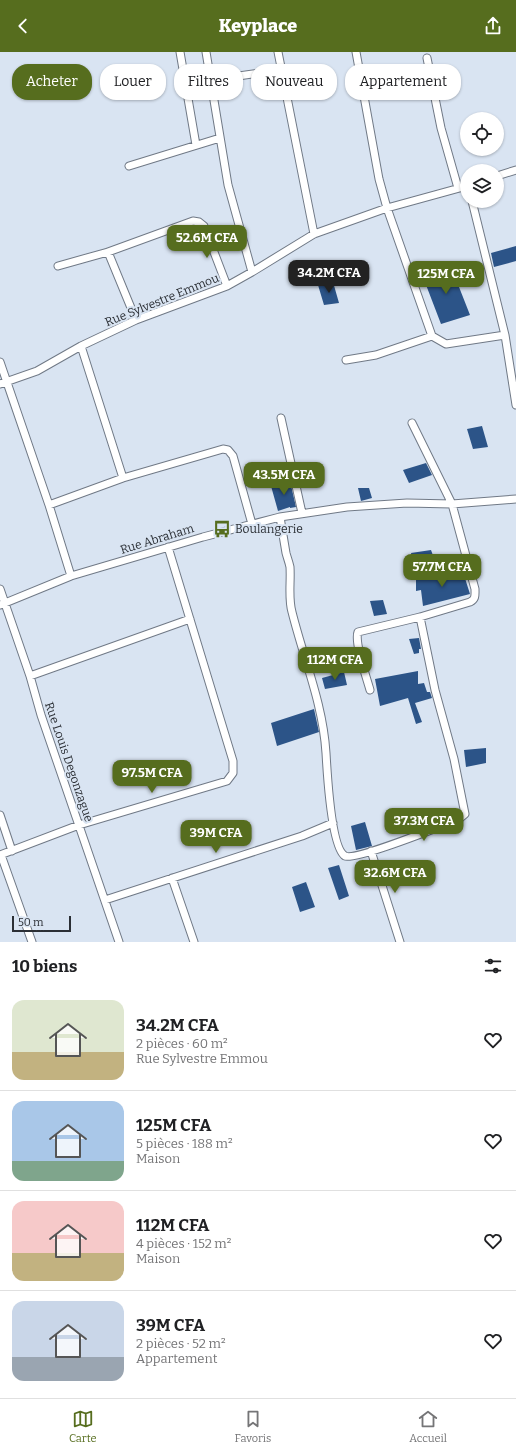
<!DOCTYPE html>
<html lang="fr">
<meta charset="utf-8">
<style>
:root{--surface:#fff;--page:#f6f6f6;--text:#202124;--muted:#757577;--line:#e0e0e0;--accent:#566d1e}
body{margin:0;font-family:Bitter,serif;background:var(--page);color:var(--text);height:100vh;display:flex;flex-direction:column;font-size:15px;white-space:nowrap}
*{box-sizing:border-box;margin:0}
p{font-size:13px;color:var(--muted)}
.icon{flex:none;width:22px;height:22px;fill:none;stroke:currentColor;stroke-width:2;stroke-linecap:round;stroke-linejoin:round}
.map{position:relative;height:890px;overflow:hidden}
.sheet{display:flex;flex-direction:column;background:var(--surface);flex:1}
.sheet>*{flex:none}
.banner{position:absolute;left:12px;top:12px;width:492px;height:36px;display:flex;gap:8px}
.buttons{position:absolute;left:460px;top:60px;display:grid;gap:8px}
.buttons a{display:grid;place-items:center;width:44px;height:44px;border-radius:50%;background:var(--surface);box-shadow:0 1px 3px #0004;font-size:20px}
.scale{position:absolute;left:12px;bottom:10px;width:59px;box-sizing:border-box;padding-left:4px;border:2px solid #2b2f35;border-top:0;font-size:11px;line-height:14px;white-space:nowrap;color:#2b2f35;-webkit-text-stroke:3px #d9e4f2;paint-order:stroke}
.price{position:absolute;translate:-50% -34px;padding:0 9px;border-radius:8px;background:var(--accent);color:#fff;font-size:13px;line-height:26px;filter:drop-shadow(0 1px 2px #0008)}
.price::after{content:'';position:absolute;left:50%;top:24px;width:12px;height:9px;margin-left:-6px;background:inherit;clip-path:polygon(0 0,100% 0,50% 100%)}
.price.current{background:#222;color:#fff}
ul{padding:0;list-style:none}
li{display:flex;align-items:center;gap:12px;height:100px;padding:0 12px}
li+li{border-top:1px solid var(--line)}
li span{display:grid;place-items:center;flex:none;width:112px;height:80px;border-radius:12px;color:#555}
li>.icon{margin-inline-start:auto}
span .icon{width:48px;height:48px;fill:#fffc;stroke-width:1}
li b{font-size:17px}
h2{display:flex;justify-content:space-between;align-items:center;height:48px;padding:0 12px;font-size:17px}
.pill{padding:0 14px;border-radius:16px;background:var(--surface);box-shadow:0 1px 3px #0004;font-size:14px;line-height:36px}
.pill.current{background:var(--accent);color:#fff}
header{display:flex;justify-content:space-between;align-items:center;height:52px;padding:0 12px;background:var(--accent);color:#fff;font-size:18px;font-weight:800}
.tab-bar{display:flex;justify-content:space-around;align-items:center;height:56px;border-top:1px solid var(--line);background:var(--surface);font-size:11px;color:var(--muted)}
.tab-bar a{display:grid;justify-items:center;gap:2px}
.tab-bar .current{color:var(--accent)}
.map>svg:first-child{display:block}
.building{fill:#2c5488}
.lines{fill:none;stroke-linecap:round;stroke-linejoin:round}
.street-casing{stroke:#707986;stroke-width:9}
.street{stroke:#fff;stroke-width:7}
.labels{text-anchor:middle;dominant-baseline:central;stroke-width:4;stroke-linejoin:round;paint-order:stroke}
.street-label{font-size:12px;fill:#2b2f35;stroke:#d9e4f2}
.poi-label{font-size:12px;fill:#2b2f35;stroke:#d9e4f2;text-anchor:start}
</style>
<header><svg class="icon" aria-label="back" viewBox="0 0 24 24"><path d="M15 5l-7 7 7 7"/></svg>Keyplace<svg class="icon" aria-label="share" viewBox="0 0 24 24"><path d="M12 15V3M7 8l5-5 5 5M5 13v7h14v-7"/></svg></header>
<div class="map">
<svg width="516" height="890" viewBox="0 0 516 890">
<rect width="100%" height="100%" fill="#d9e4f2"/>
<path class="building" d="M516 194V209L494 215 491 201Z
M450 212 470 263 441 272 423 225Z
M333 230 339 251 324 253 318 233Z
M482 374 488 395 473 397 467 377Z
M426 411 432 423 409 431 403 418Z
M290 429 296 455 290 456V455L278 459 271 434 281 430Z
M358 436H369L372 446 361 449Z
M431 498 435 509 414 514 411 501Z
M463 520 470 542 423 554 421 538 416 539V528Z
M383 548 387 562 374 564 370 549Z
M419 586 421 597H419V601L414 602 409 587Z
M418 619V632L424 631 427 640H430L432 646 415 651 422 670 416 672 408 646 380 654 375 627Z
M344 620 347 633 325 637 322 626Z
M314 657 319 680 277 694 271 671Z
M486 696V711L466 715 464 698Z
M365 770 372 794 356 798 351 774Z
M339 813 349 844 339 848 328 816Z
M306 830 315 855 300 860 292 835Z"/>
<g class="lines">
<g class="street-casing">
<path id="street" d="M180 0 196 93
M206 0 228 133 252 220
M278 0 314 182
M356 0 379 127 387 156 432 284 446 292 505 283
M427 6 441 76 458 136
M210 28 281 18
M129 114 220 86
M497 124 516 118
M472 149 505 283 516 353
M108 200 136 268
M58 214 108 200 193 169 199 170 204 174 227 234
M81 294 123 426
M346 308 376 303 432 284
M0 310 49 453 71 524
M0 332 37 319 81 294 136 268 227 234 252 220 314 182 387 156 467 134
M281 366 302 461
M49 453 123 426 223 397 228 398 233 404 252 472
M280 465C282 477 284 489 286 501 287 505 289 510 290 515 291 530 288 546 292 560 304 608 323 652 326 701 327 718 331 796 345 804 355 809 444 773 459 767L465 762 454 707 435 638 420 565
M0 537 30 624 41 663 119 890
M0 553 71 524 203 485 280 465 347 455 407 451 452 452 516 447
M30 624 190 567
M370 638C367 627 354 590 358 580L420 565 470 550C476 547 475 543 475 537L452 452 412 371
M0 763 12 799
M371 799 400 890
M0 803 79 773 227 729 233 721V709L168 495
M1 803 32 890
M172 826 194 890
M105 848 302 784 333 771"/>
</g>
<use href="#street" class="street"/>
</g>
<defs>
<g id="bus-bare" transform="scale(1.38)"><path d="M-5-6H5V4H4V6H2V4H-2V6H-4V4H-5ZM-3.5-4V0h7V-4ZM-3.5 1.2v1.5H-2V1.2ZM2 1.2v1.5H3.5V1.2Z" fill="#566d1e" stroke="#d9e4f2" stroke-width="2.5" paint-order="stroke"/></g>
</defs>
<g fill-rule="evenodd">
<use href="#bus-bare" x="222" y="477"/>
</g>
<g class="labels">
<g class="street-label">
<text transform="translate(162 248) rotate(-22)">Rue Sylvestre Emmou</text>
<text transform="translate(157 487) rotate(-17)">Rue Abraham</text>
<text transform="translate(69 710) rotate(71)">Rue Louis Degonzague</text>
</g>
<g class="poi-label">
<text x="235" y="477">Boulangerie</text>
</g>
</g>
</svg>
<div class="buttons">
<a><svg class="icon" aria-label="locate" viewBox="0 0 24 24"><circle cx="12" cy="12" r="6"/><path d="M12 2v4M12 18v4M2 12h4M18 12h4"/></svg></a>
<a><svg class="icon" aria-label="layers" viewBox="0 0 24 24"><path d="M12 4l9 5-9 5-9-5zM3 14l9 5 9-5"/></svg></a>
</div>
<div class="scale">50 m</div>
<b class="price" style="left:207px;top:207px">52.6M CFA</b>
<b class="price current" style="left:329px;top:242px">34.2M CFA</b>
<b class="price" style="left:446px;top:243px">125M CFA</b>
<b class="price" style="left:284px;top:444px">43.5M CFA</b>
<b class="price" style="left:442px;top:536px">57.7M CFA</b>
<b class="price" style="left:335px;top:629px">112M CFA</b>
<b class="price" style="left:152px;top:742px">97.5M CFA</b>
<b class="price" style="left:424px;top:790px">37.3M CFA</b>
<b class="price" style="left:216px;top:802px">39M CFA</b>
<b class="price" style="left:395px;top:842px">32.6M CFA</b>
<div class="banner">
<a class="pill current">Acheter</a>
<a class="pill">Louer</a>
<a class="pill">Filtres</a>
<a class="pill">Nouveau</a>
<a class="pill">Appartement</a>
</div>
</div>
<section class="sheet">
<h2>10 biens<svg class="icon" aria-label="filters" viewBox="0 0 24 24"><path d="M4 7h16M4 17h16"/><circle cx="9" cy="7" r="2"/><circle cx="15" cy="17" r="2"/></svg></h2>
<ul>
<li><span style="background:linear-gradient(#dfe7d0 65%,#c2b280 0)"><svg class="icon" aria-label="home" viewBox="0 0 24 24"><path d="M3 11l9-7 9 7M6 9v11h12V9"/></svg></span><div><b>34.2M CFA</b><p>2 pièces · 60 m²</p><p>Rue Sylvestre Emmou</p></div><svg class="icon" aria-label="heart" viewBox="0 0 24 24"><path d="M12 20l-8-8c-3-5 5-10 8-4 3-6 11-1 8 4z"/></svg></li>
<li><span style="background:linear-gradient(#a9c7e8 75%,#7fa58c 0)"><svg class="icon" aria-label="home" viewBox="0 0 24 24"><path d="M3 11l9-7 9 7M6 9v11h12V9"/></svg></span><div><b>125M CFA</b><p>5 pièces · 188 m²</p><p>Maison</p></div><svg class="icon" aria-label="heart" viewBox="0 0 24 24"><path d="M12 20l-8-8c-3-5 5-10 8-4 3-6 11-1 8 4z"/></svg></li>
<li><span style="background:linear-gradient(#f6c9c9 65%,#c2b280 0)"><svg class="icon" aria-label="home" viewBox="0 0 24 24"><path d="M3 11l9-7 9 7M6 9v11h12V9"/></svg></span><div><b>112M CFA</b><p>4 pièces · 152 m²</p><p>Maison</p></div><svg class="icon" aria-label="heart" viewBox="0 0 24 24"><path d="M12 20l-8-8c-3-5 5-10 8-4 3-6 11-1 8 4z"/></svg></li>
<li><span style="background:linear-gradient(#c9d6e8 70%,#9aa5b1 0)"><svg class="icon" aria-label="home" viewBox="0 0 24 24"><path d="M3 11l9-7 9 7M6 9v11h12V9"/></svg></span><div><b>39M CFA</b><p>2 pièces · 52 m²</p><p>Appartement</p></div><svg class="icon" aria-label="heart" viewBox="0 0 24 24"><path d="M12 20l-8-8c-3-5 5-10 8-4 3-6 11-1 8 4z"/></svg></li>
</ul>
</section>
<nav class="tab-bar">
<a class="current"><svg class="icon" aria-label="map" viewBox="0 0 24 24"><path d="M3 6l6-2 6 2 6-2v14l-6 2-6-2-6 2zM9 4v14M15 6v14"/></svg>Carte</a>
<a><svg class="icon" aria-label="saved" viewBox="0 0 24 24"><path d="M7 4h10v16l-5-4-5 4z"/></svg>Favoris</a>
<a><svg class="icon" aria-label="home" viewBox="0 0 24 24"><path d="M3 11l9-7 9 7M6 9v11h12V9"/></svg>Accueil</a>
</nav>
